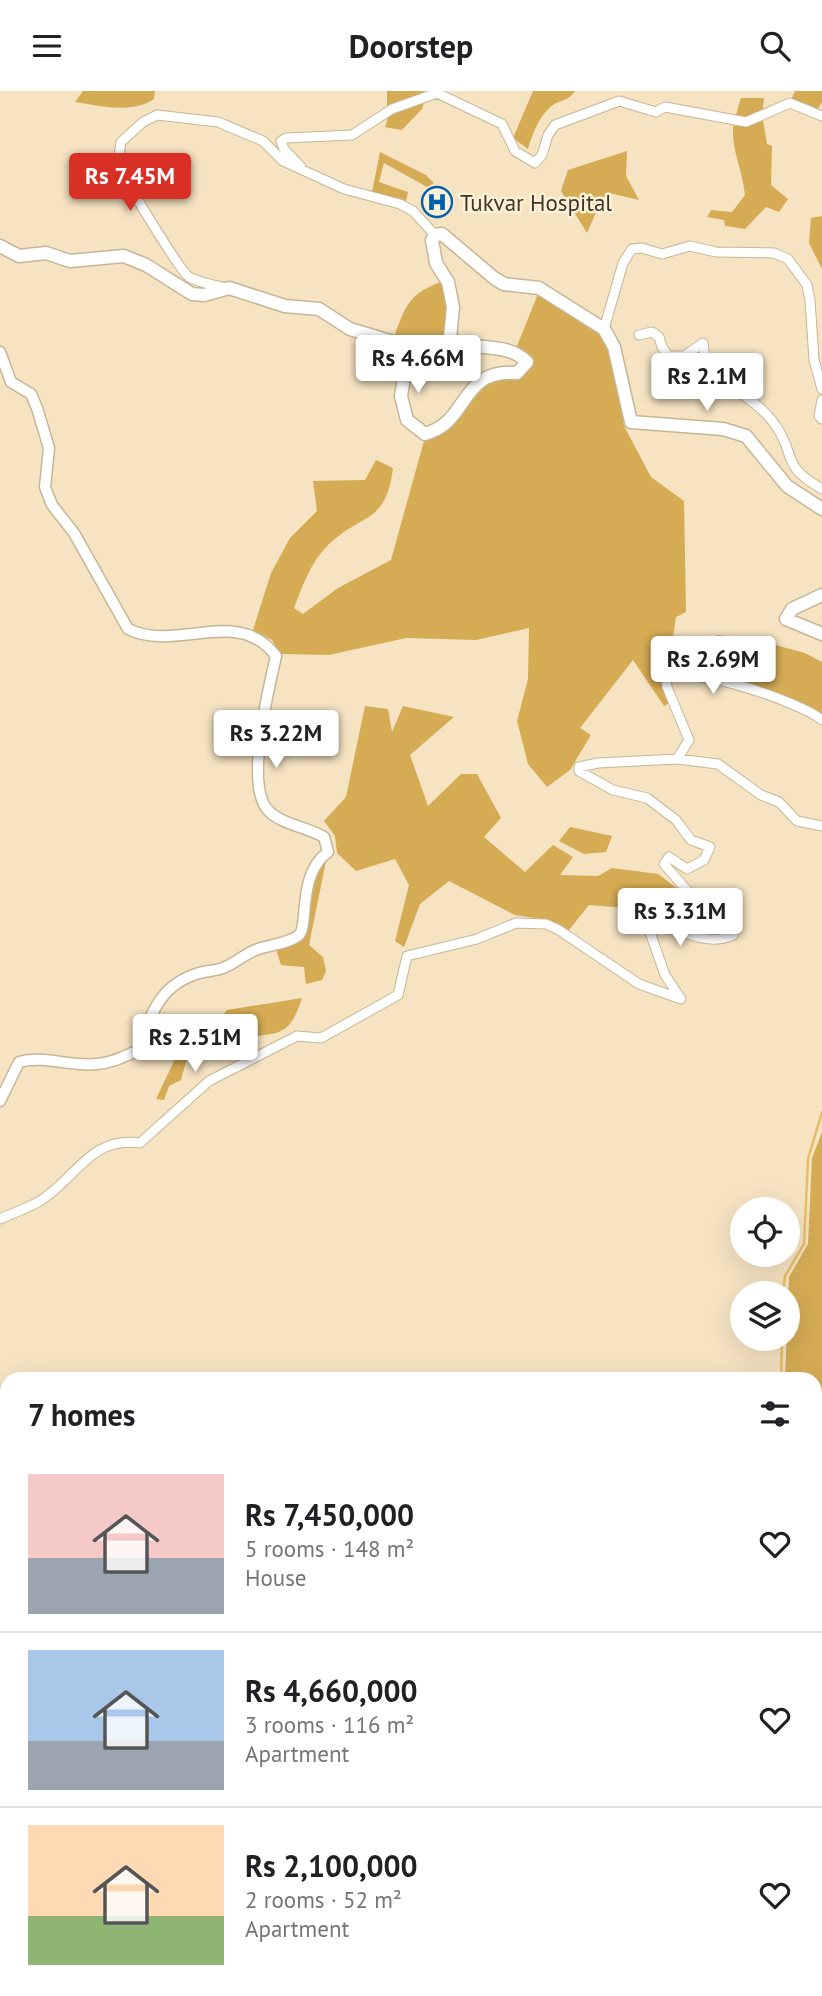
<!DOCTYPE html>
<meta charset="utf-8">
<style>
:root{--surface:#fff;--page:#f2f2f2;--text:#202124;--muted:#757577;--line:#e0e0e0;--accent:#d93025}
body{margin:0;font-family:"PT Sans",sans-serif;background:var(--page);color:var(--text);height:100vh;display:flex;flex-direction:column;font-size:26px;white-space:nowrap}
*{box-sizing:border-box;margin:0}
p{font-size:23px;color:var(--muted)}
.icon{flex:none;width:38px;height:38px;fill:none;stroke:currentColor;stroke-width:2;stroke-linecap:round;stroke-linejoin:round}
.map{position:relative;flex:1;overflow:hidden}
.drawer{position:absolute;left:0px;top:1281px;width:822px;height:625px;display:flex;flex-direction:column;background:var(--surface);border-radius:21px 21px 0 0;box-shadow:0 7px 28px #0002}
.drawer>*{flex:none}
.fabs{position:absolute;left:730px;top:1106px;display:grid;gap:14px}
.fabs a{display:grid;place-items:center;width:70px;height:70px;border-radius:50%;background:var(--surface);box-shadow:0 7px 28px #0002;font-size:35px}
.price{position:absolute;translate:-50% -60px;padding:0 16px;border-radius:7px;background:#fff;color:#222;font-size:23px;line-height:46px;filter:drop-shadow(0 2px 4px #0008)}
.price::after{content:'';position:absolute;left:50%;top:42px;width:21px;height:16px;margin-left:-10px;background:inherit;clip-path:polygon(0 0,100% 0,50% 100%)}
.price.on{background:var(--accent);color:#fff}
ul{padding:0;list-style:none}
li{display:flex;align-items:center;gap:21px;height:175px;padding:0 28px}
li+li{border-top:2px solid var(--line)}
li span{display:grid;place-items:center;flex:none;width:196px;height:140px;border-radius:0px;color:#555}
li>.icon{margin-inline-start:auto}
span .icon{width:84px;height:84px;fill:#fffc;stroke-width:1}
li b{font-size:30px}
h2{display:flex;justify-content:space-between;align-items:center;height:84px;padding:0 28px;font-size:30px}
header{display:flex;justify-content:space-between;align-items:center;height:91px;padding:0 28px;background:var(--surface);font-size:32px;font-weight:700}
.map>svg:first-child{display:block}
.forest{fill:#d5ab54}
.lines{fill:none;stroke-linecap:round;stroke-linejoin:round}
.stream{stroke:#e8bd67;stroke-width:2.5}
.minor-casing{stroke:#c7b696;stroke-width:11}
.tertiary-casing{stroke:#c7b696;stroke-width:13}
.secondary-casing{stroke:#c7b696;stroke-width:15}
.minor{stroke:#fff;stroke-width:9}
.tertiary{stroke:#fff;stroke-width:10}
.secondary{stroke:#fff;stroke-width:12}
.labels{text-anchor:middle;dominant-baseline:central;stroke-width:5;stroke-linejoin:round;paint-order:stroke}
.poi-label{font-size:23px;fill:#3c3528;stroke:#fff1d6;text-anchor:start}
</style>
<header><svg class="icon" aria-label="menu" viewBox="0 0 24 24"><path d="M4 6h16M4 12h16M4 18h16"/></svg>Doorstep<svg class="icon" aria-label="search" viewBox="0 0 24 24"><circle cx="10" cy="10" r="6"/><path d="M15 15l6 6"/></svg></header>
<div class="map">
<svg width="822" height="1905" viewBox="0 0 822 1905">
<rect width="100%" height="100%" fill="#f5e3c2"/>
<path class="forest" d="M83 0H155L154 8C131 23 101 15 75 11Z
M387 0H423L428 4 387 17Z
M533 0H575C569 10 562 8 553 14 540 23 532 44 528 58L513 47Z
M795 0H822V11L816 21 791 9Z
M741 7H764L762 24 746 28 735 27Z
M424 12 422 18 402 39 385 36 389 23Z
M763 30 767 53 772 55 771 94 788 108 779 121 766 116 745 138 725 135 724 129 707 126 711 119 732 121 745 104C742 76 732 62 733 35Z
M627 60 626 85 639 109 609 102 602 108 587 142 561 100 568 79Z
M380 61 426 84 434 92 427 96 384 72 379 91 408 101 406 110 372 101Z
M822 125V178L809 152 811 127Z
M443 190 449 214 448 247 436 252 429 269 411 271 408 261 394 246C406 213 409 203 443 190Z
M538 203 587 231 601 244 609 258 621 305 624 335 651 386 684 410 686 521 676 526 673 547 707 552 718 544 768 552 805 562 822 571V624C802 607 695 573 671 580 670 581 663 586 662 587L664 598 671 611 664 615 633 569 580 637 591 644 570 679 547 696 528 673 517 630 528 588 529 537 476 549 406 547 329 564 281 563 272 549 253 539 271 482 290 447 317 420 313 390 365 389 376 369 393 377C386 434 362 421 327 455 311 471 302 496 294 517L303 523 338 497 391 469 424 350 437 343 481 293 527 274 526 262 517 255Z
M365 615 388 618 392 641 403 615 454 626 410 664 428 715 461 683H477L501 727 484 746 525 781 553 754 573 766 560 784 598 785 612 777 658 783 682 801 655 824 636 818 589 814 568 840 541 828 515 824 449 790 420 813 404 856 395 850 409 794 395 768 356 780 337 762 335 745 324 730 346 706Z
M570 736 612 745 606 761 584 763 559 750Z
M327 765 309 854 323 866 326 880 322 889 306 893 304 876 281 874 276 858 299 849 309 795Z
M302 907C290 945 279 943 243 946L225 965 187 967 181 989 169 995 164 1009 156 1008 186 945 208 943 227 919Z
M822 1041V1389L816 1397V1288H785L789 1186 808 1153 812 1067Z
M822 1405V1905H584V1899H816V1408Z"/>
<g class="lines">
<path class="stream" d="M783 1202 785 1185 804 1153 808 1068 822 1021
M781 1288 782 1248
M816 1403 822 1397
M578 1899 579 1905"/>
<g class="minor-casing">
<path id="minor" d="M301 76 284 58 281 50 286 47 352 44 392 18 437 2 502 33 515 60 535 72 542 64 548 44 555 34 619 10 656 21 665 16 746 31 790 12 822 25
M226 197C214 194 200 192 189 186 181 181 121 84 119 73 118 66 120 59 121 51L143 31 157 24 218 31 263 50 283 70 344 98 400 113 413 120 435 144
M604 238 623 172 632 158 642 157 662 163 690 155 716 161 774 162 788 168 807 194 810 209 814 269 822 298
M639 244 652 241 659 246 662 256 668 265H684L703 252 706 274C726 297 758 308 776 335 797 366 780 374 822 398
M822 309 819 325 822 328
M677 668 689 649 667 596 666 588C690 573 800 611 822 629
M0 1128C13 1122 28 1117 40 1110 77 1087 90 1045 140 1052L209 990 297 945 321 947 398 904 407 865 477 848 516 832 546 833 559 839 639 893 681 908 665 884 645 827C671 833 704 858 733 844L732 834 692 805 664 773 669 766 687 778 704 769 710 756 691 749 676 729 647 707 613 699 579 680V676L598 672 677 668 718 673 761 704 779 711 797 730 822 735"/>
</g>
<g class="tertiary-casing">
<path id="tertiary" d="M0 261 11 291 31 303 37 317 49 357 45 396 52 414 74 442 128 538C177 562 238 514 276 565 269 597 245 691 267 718 279 733 307 736 324 746L328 761C297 783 309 835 299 844 290 852 270 854 258 858 245 862 234 874 220 878 213 880 206 880 199 882 159 894 151 923 139 959 125 965 112 972 97 973 71 976 44 964 19 971L0 1010"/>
</g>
<g class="secondary-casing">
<path id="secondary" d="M0 155 19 165 46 162 70 170 124 165 146 174 192 203 204 204 229 197 285 215 319 218 350 238 393 251 401 261 406 275 401 305 407 329 425 343C470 331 459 277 517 282L527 271C506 249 472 262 450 247L453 216 448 191 436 172 432 149 435 144 442 143 494 187 504 193 539 197 604 238 614 256 631 331 723 338 746 345 787 395 822 418
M822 504 792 518 786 528 822 543"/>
</g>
<use href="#minor" class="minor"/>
<use href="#tertiary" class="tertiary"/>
<use href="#secondary" class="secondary"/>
</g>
<defs>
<g id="hospital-ring" transform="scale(1.575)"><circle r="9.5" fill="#fff1d6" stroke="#0060ad" stroke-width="1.5"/><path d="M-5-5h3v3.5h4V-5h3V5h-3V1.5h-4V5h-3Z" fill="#0060ad"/></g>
</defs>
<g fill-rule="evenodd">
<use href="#hospital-ring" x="437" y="111"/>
</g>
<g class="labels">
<g class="poi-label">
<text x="460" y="111">Tukvar Hospital</text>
</g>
</g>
</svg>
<div class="fabs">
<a><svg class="icon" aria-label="locate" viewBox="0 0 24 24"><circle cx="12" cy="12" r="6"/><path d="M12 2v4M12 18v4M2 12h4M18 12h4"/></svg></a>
<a><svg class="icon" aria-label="layers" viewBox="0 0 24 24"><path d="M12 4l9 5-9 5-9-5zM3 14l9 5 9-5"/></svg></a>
</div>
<b class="price on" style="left:130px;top:122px">Rs 7.45M</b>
<b class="price" style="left:418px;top:304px">Rs 4.66M</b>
<b class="price" style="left:707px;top:322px">Rs 2.1M</b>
<b class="price" style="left:713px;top:605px">Rs 2.69M</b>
<b class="price" style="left:276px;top:679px">Rs 3.22M</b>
<b class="price" style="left:680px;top:857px">Rs 3.31M</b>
<b class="price" style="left:195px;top:983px">Rs 2.51M</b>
<section class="drawer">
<h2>7 homes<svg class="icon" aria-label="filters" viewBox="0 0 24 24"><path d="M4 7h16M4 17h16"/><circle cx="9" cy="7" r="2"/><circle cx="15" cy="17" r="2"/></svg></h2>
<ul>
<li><span style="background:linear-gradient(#f6c9c9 60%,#9aa5b1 0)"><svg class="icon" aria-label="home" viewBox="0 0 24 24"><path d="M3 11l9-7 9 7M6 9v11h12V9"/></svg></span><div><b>Rs 7,450,000</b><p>5 rooms · 148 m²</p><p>House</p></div><svg class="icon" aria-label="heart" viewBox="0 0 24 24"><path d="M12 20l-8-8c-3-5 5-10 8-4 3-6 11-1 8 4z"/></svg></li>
<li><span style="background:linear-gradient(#a9c7e8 65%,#9aa5b1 0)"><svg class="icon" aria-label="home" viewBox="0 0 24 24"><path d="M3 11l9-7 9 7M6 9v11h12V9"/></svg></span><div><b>Rs 4,660,000</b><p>3 rooms · 116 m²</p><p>Apartment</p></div><svg class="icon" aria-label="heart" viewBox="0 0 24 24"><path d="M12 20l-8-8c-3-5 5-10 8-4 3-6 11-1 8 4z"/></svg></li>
<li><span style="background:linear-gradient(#ffd9b3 65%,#8fb573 0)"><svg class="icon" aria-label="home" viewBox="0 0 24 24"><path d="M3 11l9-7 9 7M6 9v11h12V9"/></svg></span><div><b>Rs 2,100,000</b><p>2 rooms · 52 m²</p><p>Apartment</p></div><svg class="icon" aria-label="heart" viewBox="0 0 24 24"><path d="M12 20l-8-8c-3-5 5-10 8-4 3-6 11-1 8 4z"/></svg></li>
</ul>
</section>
</div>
